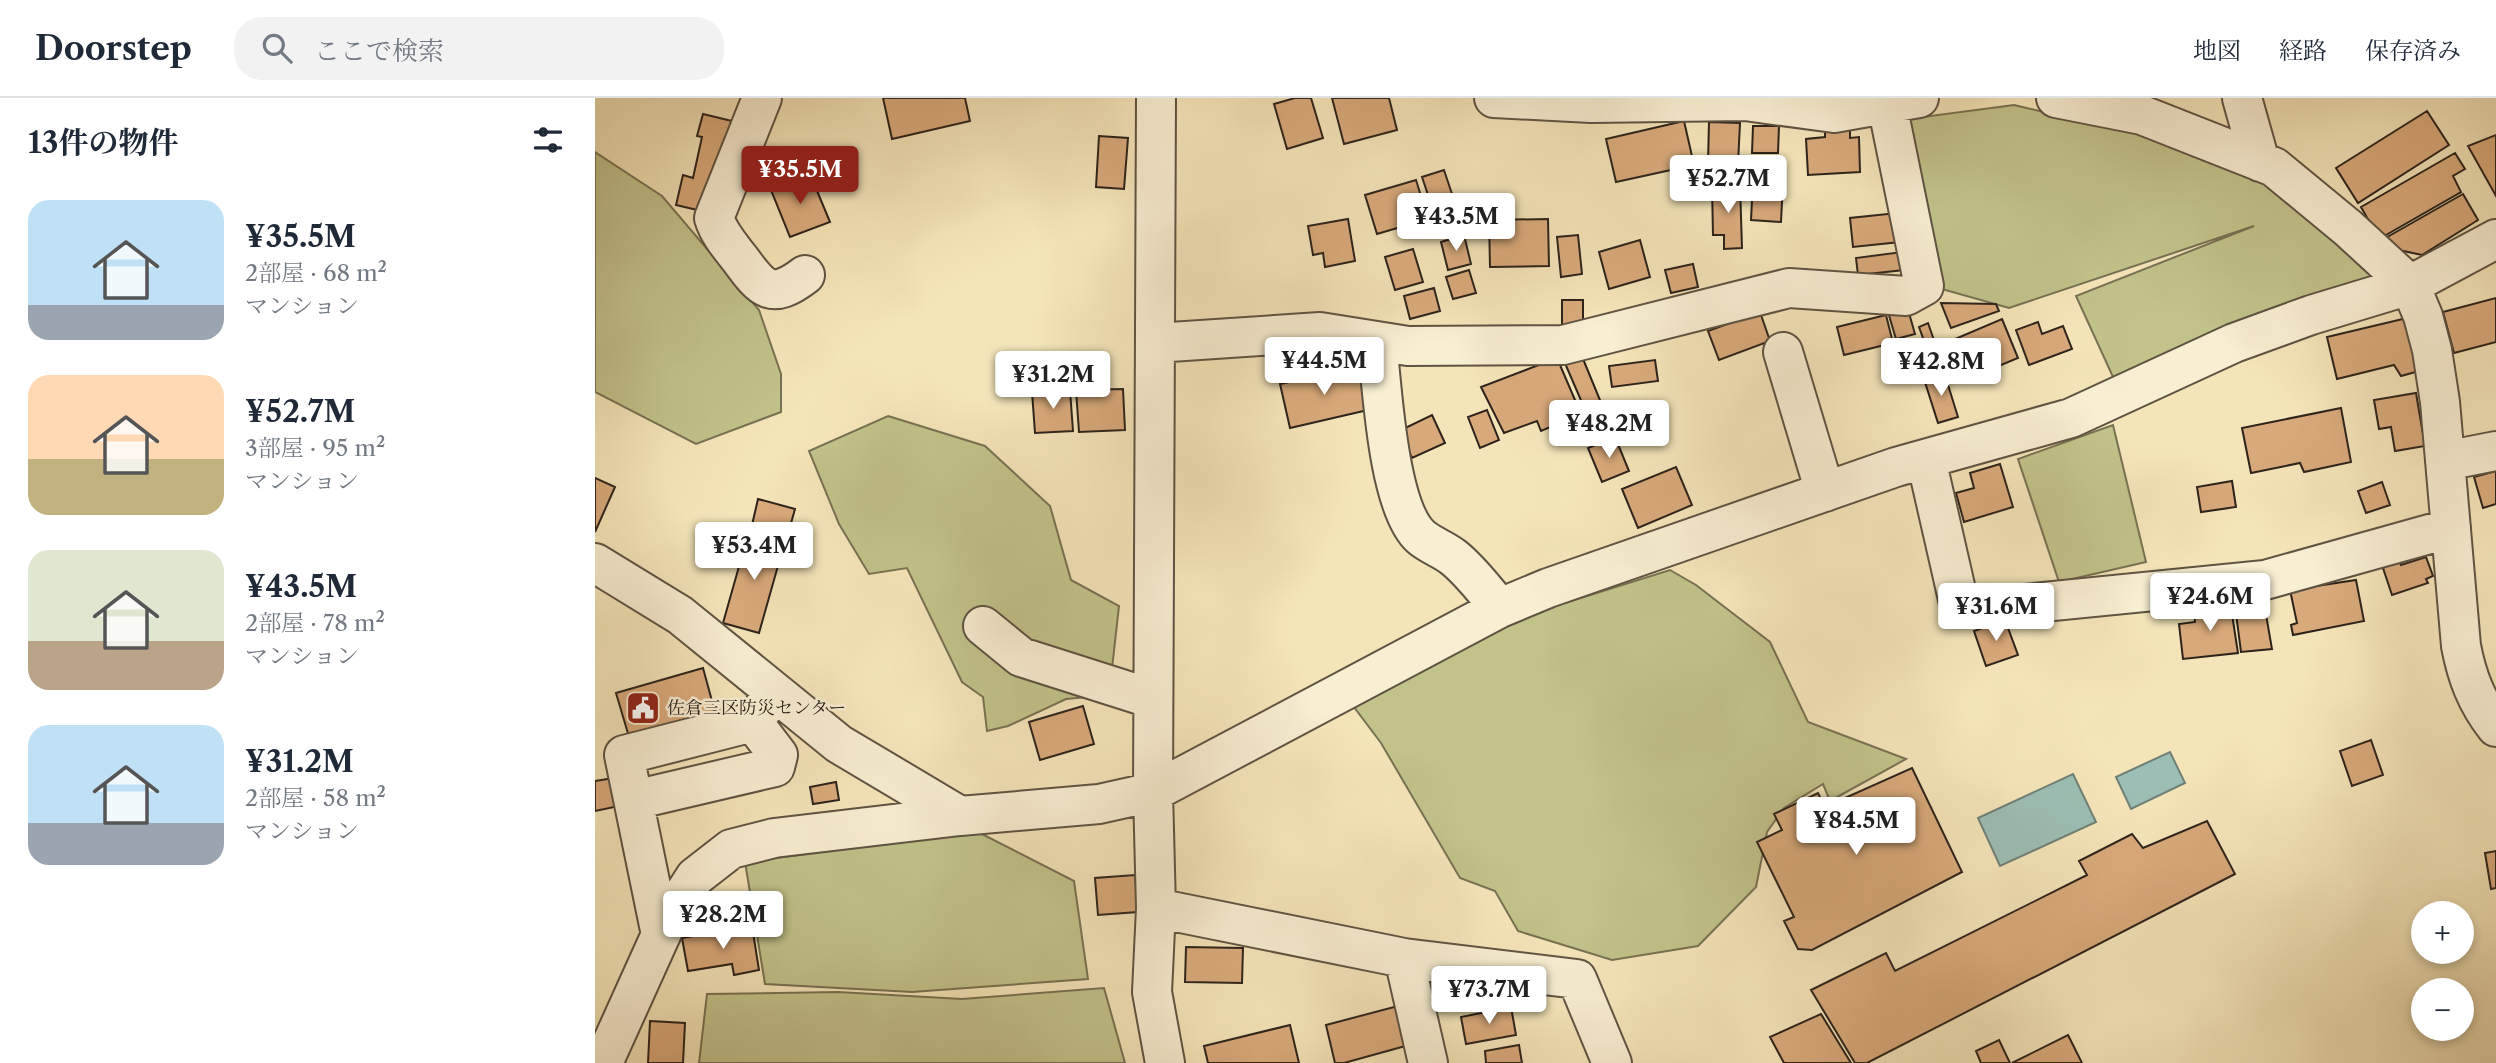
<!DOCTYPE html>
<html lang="ja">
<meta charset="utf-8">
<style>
:root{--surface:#fff;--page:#f2f2f3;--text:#1f2937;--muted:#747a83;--line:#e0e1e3;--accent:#8f2418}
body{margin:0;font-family:"Libre Caslon Text","Noto Serif JP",serif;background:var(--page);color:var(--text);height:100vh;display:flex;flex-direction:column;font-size:26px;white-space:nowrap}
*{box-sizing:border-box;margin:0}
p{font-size:23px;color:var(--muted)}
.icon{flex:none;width:38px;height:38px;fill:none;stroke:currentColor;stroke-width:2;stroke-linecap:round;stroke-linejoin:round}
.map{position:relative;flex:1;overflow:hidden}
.side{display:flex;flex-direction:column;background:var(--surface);width:595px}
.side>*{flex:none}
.fabs{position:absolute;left:1816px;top:803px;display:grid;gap:14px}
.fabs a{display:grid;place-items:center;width:63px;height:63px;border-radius:50%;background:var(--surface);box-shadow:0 4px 10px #0003;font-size:35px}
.price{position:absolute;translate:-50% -60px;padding:0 16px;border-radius:7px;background:#fff;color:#222;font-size:23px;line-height:46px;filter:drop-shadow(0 2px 4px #0008)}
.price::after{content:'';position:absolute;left:50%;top:42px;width:21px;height:16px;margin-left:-10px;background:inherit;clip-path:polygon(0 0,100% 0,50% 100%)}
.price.on{background:var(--accent);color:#fff}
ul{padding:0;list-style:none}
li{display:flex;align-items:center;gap:21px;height:175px;padding:0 28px}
li span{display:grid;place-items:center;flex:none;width:196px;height:140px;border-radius:21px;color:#555}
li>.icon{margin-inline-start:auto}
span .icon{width:84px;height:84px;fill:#fffc;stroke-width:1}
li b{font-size:30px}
h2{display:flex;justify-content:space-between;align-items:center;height:84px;padding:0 28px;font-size:30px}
header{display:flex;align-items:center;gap:42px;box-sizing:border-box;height:98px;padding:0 35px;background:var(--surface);border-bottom:2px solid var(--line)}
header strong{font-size:33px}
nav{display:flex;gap:38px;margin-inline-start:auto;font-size:24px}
.search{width:490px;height:63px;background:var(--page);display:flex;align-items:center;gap:18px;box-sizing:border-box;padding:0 24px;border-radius:28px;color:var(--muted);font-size:26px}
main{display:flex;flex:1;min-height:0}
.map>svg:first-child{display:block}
.green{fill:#c2c28b;stroke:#787252;stroke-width:2}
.water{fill:#9cbeb4;stroke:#708076;stroke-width:2}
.building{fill:#d8a97b;stroke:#2d231a;stroke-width:2}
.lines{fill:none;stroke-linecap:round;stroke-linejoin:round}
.minor-casing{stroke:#5f5442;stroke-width:42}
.minor{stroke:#f8eed2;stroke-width:38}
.labels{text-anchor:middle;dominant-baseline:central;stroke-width:5;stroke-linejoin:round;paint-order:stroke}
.poi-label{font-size:18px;fill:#2d231a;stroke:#f8eed2;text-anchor:start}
</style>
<header>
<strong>Doorstep</strong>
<div class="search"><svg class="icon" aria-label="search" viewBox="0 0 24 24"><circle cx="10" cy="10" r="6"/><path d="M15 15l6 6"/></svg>ここで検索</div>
<nav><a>地図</a><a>経路</a><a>保存済み</a></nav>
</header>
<main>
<section class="side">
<h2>13件の物件<svg class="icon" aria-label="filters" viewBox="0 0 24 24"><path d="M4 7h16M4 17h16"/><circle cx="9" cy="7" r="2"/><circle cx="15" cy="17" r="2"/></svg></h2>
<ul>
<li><span style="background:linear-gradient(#bfe0f5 75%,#9aa5b1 0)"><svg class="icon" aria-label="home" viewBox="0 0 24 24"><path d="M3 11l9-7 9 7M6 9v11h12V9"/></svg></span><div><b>¥35.5M</b><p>2部屋 · 68 m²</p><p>マンション</p></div></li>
<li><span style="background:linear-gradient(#ffd9b3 60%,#c2b280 0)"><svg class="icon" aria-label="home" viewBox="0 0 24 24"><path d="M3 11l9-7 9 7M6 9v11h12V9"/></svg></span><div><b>¥52.7M</b><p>3部屋 · 95 m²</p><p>マンション</p></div></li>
<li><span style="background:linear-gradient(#dfe7d0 65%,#b9a48a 0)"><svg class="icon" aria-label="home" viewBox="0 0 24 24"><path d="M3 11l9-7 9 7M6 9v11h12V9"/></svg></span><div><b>¥43.5M</b><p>2部屋 · 78 m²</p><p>マンション</p></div></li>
<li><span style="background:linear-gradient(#bfe0f5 70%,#9aa5b1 0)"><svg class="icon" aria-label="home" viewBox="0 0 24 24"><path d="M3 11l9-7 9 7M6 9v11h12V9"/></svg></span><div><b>¥31.2M</b><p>2部屋 · 58 m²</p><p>マンション</p></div></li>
</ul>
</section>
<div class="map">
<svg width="1901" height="965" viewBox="0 0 1901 965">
<rect width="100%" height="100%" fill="#f4e5b9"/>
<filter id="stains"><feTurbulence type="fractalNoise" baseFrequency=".00286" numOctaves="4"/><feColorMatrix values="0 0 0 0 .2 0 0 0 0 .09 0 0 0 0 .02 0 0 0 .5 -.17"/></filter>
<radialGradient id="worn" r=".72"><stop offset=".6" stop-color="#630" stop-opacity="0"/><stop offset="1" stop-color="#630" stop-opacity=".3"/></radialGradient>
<path class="green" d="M1419 7 1543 36 1676 82 1781 177 1518 279 1481 198 1659 128 1414 210 1329 186 1312 21Z
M0 54 67 98 164 212 186 276V314L101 346 0 294Z
M293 318 390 348 455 408 476 482 524 508 514 597 471 601 413 628 392 633 388 599 367 584 312 470 274 476 244 426 214 353Z
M1518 327 1551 464 1464 484 1423 361Z
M1075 472 1101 487 1175 544 1213 624 1311 661 1235 703 1228 686 1189 710 1172 734 1161 789 1103 848 1017 862 923 833 900 793 865 780 786 645 756 605 888 536 957 509Z
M383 734 479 783 493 881 317 894 170 886 150 764Z
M509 890 530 965H104L112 896 243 894 367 901Z"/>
<path class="water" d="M1575 654 1590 685 1536 711 1521 679Z
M1478 676 1501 724 1405 768 1383 720Z"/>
<path class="building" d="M288 0H370L375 23 297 41Z
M700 0H716L728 40 692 51 679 6Z
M737 0H794L802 32 749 46Z
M1832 13 1854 47 1763 105 1741 70Z
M108 16 137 23 115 115 81 107 88 77 98 80 107 39 102 38Z
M1089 23 1099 67 1021 84 1011 41Z
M1114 24 1145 25 1143 66 1113 65Z
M1158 28H1184L1183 55H1157Z
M1255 32V40L1264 39 1265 74 1213 77 1211 41 1230 39V33Z
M1901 37V98L1873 48Z
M504 38 533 40 529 91 501 89Z
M1860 55 1870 71 1858 78 1866 94 1784 141 1766 109Z
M849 72 863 114 841 121 827 79Z
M215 76 235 124 195 139 176 92Z
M821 82 833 121 782 136 770 97Z
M1158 82 1188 83 1186 124 1156 122Z
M1145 87 1147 150 1129 151V137H1118L1117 88Z
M1868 96 1883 122 1827 157 1799 151 1787 142Z
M1302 115 1305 144 1258 149 1255 120Z
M753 121 760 163 730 169 728 155 718 157 713 128Z
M953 121 954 168 895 169 894 122Z
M869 137 876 166 853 172 846 144Z
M983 137 987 176 966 179 962 139Z
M1045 142 1055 179 1014 191 1004 154Z
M818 151 828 184 800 192 790 159Z
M1307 154 1309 172 1263 177 1261 160Z
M1098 166 1103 189 1076 195 1070 172Z
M874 172 881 195 858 201 851 179Z
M839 190 845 213 815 221 809 198Z
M1901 200V244L1859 255 1848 214Z
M967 202H988V229H967Z
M1346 205 1401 206 1404 213 1356 230Z
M1312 208 1320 236 1301 241 1293 214Z
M1165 214 1175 243 1124 262 1113 233Z
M1291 217 1298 245 1249 257 1242 229Z
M1812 220 1824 273 1806 278 1799 267 1742 281 1732 239Z
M1407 221 1423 260 1370 282 1353 244Z
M1443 224 1447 236 1468 228 1477 251 1434 267 1421 232Z
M1333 225 1348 268 1323 276 1313 249 1329 243 1324 229Z
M986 256 1007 307 991 314 969 263Z
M962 260 986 316 946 333 942 323 909 335 886 289Z
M1060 262 1063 283 1017 289 1014 268Z
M763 269 773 312 695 330 685 286Z
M1349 274 1363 319 1343 325 1329 281Z
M528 291 530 332 484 334 481 292Z
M475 292 478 333 440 335 437 294Z
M1821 295 1830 348 1800 353 1796 329 1784 331 1779 302Z
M1746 310 1756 364 1709 374 1705 365 1656 375 1647 330Z
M892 312 904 342 885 350 873 319Z
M837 317 850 345 817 360 804 333Z
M1020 339 1034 373 1007 384 993 350Z
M1405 366 1418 409 1369 424 1361 395 1379 390 1375 375Z
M1081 369 1097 407 1043 430 1027 391Z
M1901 373V406L1888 410 1879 379Z
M0 380 20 389 0 434Z
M1637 383 1641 409 1606 414 1602 389Z
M1787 384 1795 407 1771 415 1763 393Z
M163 401 200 411 193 436 157 427Z
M154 433 190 443 164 535 128 525Z
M1803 458 1806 467 1831 459 1838 478 1831 481 1833 485 1797 497 1786 464Z
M1761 482 1769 523 1698 537 1696 527 1702 525 1695 492Z
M1635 503 1643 555 1588 561 1584 526 1600 524 1599 513 1616 512 1614 504Z
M1669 505 1677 551 1646 554 1640 508Z
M1410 522 1423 557 1391 568 1379 533Z
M108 570 123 625 37 649 21 595Z
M488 608 499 646 445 662 434 624Z
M1776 642 1788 677 1757 688 1745 653Z
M1317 670 1367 774 1217 852 1203 851 1189 823 1199 819 1162 744 1187 732 1179 716 1223 695 1230 709Z
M19 680 24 708 0 713V683Z
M241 684 244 702 218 706 215 689Z
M1612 723 1640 776 1272 965H1260L1216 892 1291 855 1300 873 1492 777 1484 763 1537 736 1548 750Z
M1901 753V790L1896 791 1890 755Z
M540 777 543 814 503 817 500 780Z
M142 806 145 828 119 832 116 810Z
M157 828 164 872 139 877 137 866 93 873 87 840Z
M591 849 648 850 647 885 590 884Z
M803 908 814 947 749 965H740L731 927Z
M916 909 921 937 871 946 866 919Z
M1226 916 1256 965H1189L1175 939Z
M55 923 90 925 88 965H53Z
M695 927 704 965H613L609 948Z
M1473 937 1487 965H1417Z
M1404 942 1415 965H1386L1381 953Z
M924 947 927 965H891L890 953Z"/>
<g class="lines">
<g class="minor-casing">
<path id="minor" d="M167 0 119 120C124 136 135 148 145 161 167 191 176 203 210 177
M561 0 558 694 561 810 557 894 570 965
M899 0 996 5 1150 3 1239 15 1324 0
M1461 0 1547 17 1679 69 1753 130 1815 187 1828 218 1837 252 1845 304 1866 548C1872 579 1881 603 1901 629
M1647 0 1665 64
M782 243C787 289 793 410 826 439 835 447 848 451 858 459 876 473 890 493 905 510
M560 245 725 234 813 248 968 247 1194 190 1311 198 1329 188 1292 6
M1188 254 1230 394
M1331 361 1363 501 1374 508 1389 510 1670 482 1856 430
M1850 363 1901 353
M0 465 85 517 244 646 365 718
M388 528 426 559 558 601
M39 702 180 669 183 657 158 624
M561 810 809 860 982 881 1017 965
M66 837 29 657 158 624 180 594
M809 860 833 965
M8 965 73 821 100 779 136 751 179 740 365 718 504 706 558 694 905 510 953 490 1301 369 1476 320 1639 245 1716 217 1815 187 1901 141"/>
</g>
<use href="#minor" class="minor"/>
</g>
<defs>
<g id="civic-square" transform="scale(1.75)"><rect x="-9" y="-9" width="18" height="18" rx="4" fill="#8f2418" stroke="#f8eed2"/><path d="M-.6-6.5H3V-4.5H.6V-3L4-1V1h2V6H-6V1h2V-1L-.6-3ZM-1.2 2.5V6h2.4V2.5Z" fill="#fff"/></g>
</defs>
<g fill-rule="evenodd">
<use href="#civic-square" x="48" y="610"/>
</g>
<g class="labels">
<g class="poi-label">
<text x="72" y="610">佐倉三区防災センター</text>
</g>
</g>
<rect width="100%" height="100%" filter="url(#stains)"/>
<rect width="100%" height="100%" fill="url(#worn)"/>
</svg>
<div class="fabs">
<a>+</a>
<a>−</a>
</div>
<b class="price on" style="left:205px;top:108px">¥35.5M</b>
<b class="price" style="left:1133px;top:117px">¥52.7M</b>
<b class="price" style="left:861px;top:155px">¥43.5M</b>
<b class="price" style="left:729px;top:299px">¥44.5M</b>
<b class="price" style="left:1346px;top:300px">¥42.8M</b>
<b class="price" style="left:458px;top:313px">¥31.2M</b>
<b class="price" style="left:1014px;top:362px">¥48.2M</b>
<b class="price" style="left:159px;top:484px">¥53.4M</b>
<b class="price" style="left:1615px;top:535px">¥24.6M</b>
<b class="price" style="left:1401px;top:545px">¥31.6M</b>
<b class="price" style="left:1261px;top:759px">¥84.5M</b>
<b class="price" style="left:128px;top:853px">¥28.2M</b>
<b class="price" style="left:894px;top:928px">¥73.7M</b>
</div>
</main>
